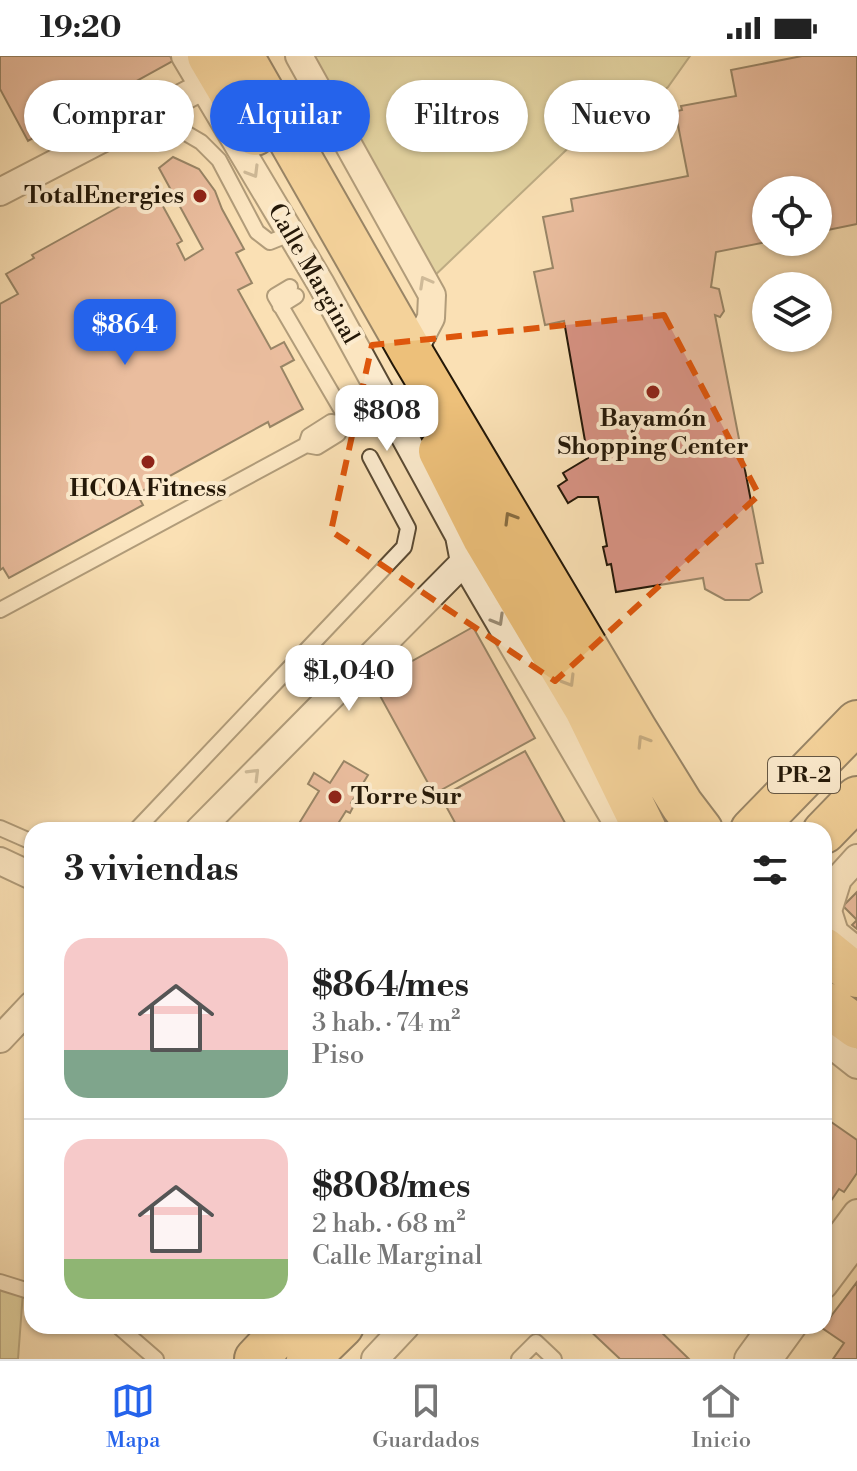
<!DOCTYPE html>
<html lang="es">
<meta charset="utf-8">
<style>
:root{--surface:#fff;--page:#f6f6f6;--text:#222;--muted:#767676;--line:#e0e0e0;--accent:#2563eb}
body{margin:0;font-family:"Libre Bodoni",serif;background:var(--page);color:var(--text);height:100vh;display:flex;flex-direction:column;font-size:30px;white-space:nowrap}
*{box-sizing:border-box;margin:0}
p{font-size:26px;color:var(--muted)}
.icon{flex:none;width:44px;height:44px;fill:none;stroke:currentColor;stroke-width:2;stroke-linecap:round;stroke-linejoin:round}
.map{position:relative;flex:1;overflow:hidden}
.drawer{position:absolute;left:24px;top:766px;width:808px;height:512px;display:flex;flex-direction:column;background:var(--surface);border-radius:24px;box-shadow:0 2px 6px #0004}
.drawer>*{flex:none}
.hud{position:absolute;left:24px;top:24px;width:810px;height:72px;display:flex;gap:16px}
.fabs{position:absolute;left:752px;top:120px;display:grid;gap:16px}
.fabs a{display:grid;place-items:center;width:80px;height:80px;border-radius:50%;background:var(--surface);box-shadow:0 2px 6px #0004;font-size:40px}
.price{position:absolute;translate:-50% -68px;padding:0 18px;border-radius:16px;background:#fff;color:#222;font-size:26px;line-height:52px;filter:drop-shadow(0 2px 4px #0008)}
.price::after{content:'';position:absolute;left:50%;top:48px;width:24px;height:18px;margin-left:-12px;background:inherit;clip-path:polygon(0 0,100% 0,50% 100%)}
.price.on{background:var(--accent);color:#fff}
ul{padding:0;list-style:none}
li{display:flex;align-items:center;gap:24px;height:200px;padding:0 40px}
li+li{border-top:2px solid var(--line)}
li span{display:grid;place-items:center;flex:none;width:224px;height:160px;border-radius:24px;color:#555}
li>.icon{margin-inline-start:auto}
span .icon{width:96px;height:96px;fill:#fffc;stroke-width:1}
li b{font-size:34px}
h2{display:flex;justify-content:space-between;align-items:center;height:96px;padding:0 40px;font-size:34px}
.pill{padding:0 28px;border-radius:36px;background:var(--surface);box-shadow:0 2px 6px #0004;font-size:28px;line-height:72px}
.pill.on{background:var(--accent);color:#fff}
.status{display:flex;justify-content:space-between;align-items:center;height:56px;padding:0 40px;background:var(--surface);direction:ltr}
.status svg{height:22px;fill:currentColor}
.dock{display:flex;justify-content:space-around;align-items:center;height:112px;border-top:2px solid var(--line);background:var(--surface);font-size:22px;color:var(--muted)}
.dock a{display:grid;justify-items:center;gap:4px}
.dock .on{color:var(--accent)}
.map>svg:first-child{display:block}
.green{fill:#c5c088;stroke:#746c48;stroke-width:2}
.building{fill:#d89384;stroke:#241808;stroke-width:2}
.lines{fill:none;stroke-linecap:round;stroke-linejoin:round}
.lane-casing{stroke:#5a4a33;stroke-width:18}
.street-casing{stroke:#5a4a33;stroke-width:30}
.primary-casing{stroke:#241808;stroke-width:46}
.lane{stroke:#fcebce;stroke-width:14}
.street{stroke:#fcebce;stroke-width:26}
.primary{stroke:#edc07a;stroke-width:42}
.oneway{stroke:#9b8c75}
.oneway2{stroke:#886c41}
.marked{fill:none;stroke:#de560c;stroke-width:6;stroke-dasharray:16 10;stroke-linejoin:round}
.poi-dot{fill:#8f2418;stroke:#fcebce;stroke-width:3}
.labels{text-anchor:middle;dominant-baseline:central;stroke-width:8;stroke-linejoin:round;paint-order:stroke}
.shield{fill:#fcebce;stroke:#655743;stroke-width:2}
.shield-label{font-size:22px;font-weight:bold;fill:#241808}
.poi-label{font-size:24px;font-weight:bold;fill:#241808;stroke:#fcebce}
.street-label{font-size:24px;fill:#241808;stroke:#fcebce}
</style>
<div class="status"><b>19:20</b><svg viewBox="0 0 49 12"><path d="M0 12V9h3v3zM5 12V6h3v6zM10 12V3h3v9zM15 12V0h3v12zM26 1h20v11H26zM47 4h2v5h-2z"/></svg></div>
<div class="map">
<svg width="857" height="1303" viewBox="0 0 857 1303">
<rect width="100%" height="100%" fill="#fae0b4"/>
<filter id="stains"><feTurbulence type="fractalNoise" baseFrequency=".0025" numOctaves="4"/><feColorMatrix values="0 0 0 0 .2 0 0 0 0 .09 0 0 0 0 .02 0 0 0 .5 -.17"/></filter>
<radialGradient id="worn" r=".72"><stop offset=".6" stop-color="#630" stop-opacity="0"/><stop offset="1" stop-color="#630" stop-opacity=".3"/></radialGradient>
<path class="green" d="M310 0H690L668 31 618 71 582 79 430 224Z
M0 1229 23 1236 18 1303H0Z"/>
<path class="building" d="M0 0H170L173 5 28 85 0 33Z
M802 0H857V168L818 176V134H766V186L716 196 711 231 719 233 724 255 720 261 715 259 763 507 756 508 762 536 749 544H725L705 533 703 522 616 536 611 508 607 509 603 491 607 490 598 441H578L568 447 558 430 567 424 563 417 588 402 564 265 545 269 534 216 553 212 543 161 573 155 571 143 688 120 676 59 677 55 682 54 681 50 736 40 731 14Z
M173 101 199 113 215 135 222 153 244 193 236 197 252 227 238 234 271 293 284 286 294 304 281 311 303 353 270 371 268 366 137 438 143 449 9 522 3 512 0 514V248L18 238 6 218 34 202 32 199 153 132 182 185 177 188 185 204 203 193 159 112Z
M473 571 535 682 434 738 373 627Z
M525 695 569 774H459L441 741Z
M344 705 368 719 351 747 354 749 350 757 346 755 334 774H295L319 735 308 728 314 717 330 727Z
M857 836V873L852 869 857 864 843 850Z
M824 1061 857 1084V1117L844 1136 839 1133 824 1155Z
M857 1226V1303H833L844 1287 822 1272Z
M585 1270H655L689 1303H620Z"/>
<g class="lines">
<g class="lane-casing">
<path id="lane" d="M160 53 177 72 201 86 219 104 257 176 270 186 290 178
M290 231 275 240 348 365
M280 250 296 240
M343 368 331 366 309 380 306 389 317 391 338 378 343 368 385 344
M0 554 306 389
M0 772 32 786
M136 774 404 491 408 472 370 401
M0 1226 32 1236
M118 1270 156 1303
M519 1303 536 1286 554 1303"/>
</g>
<g class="street-casing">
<path id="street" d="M185 0 321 228 459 480 464 506 621 774
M299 0 432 239 431 262 412 298
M0 136 202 31
M199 774 464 506
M857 802 838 823 828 855 835 877 857 895
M0 805 32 820
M0 983 32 949
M824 983 857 1009
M828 1196 857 1157
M824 1229 857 1185
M375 1303 406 1270
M748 1303 772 1270
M769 1303 793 1270"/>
</g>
<g class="primary-casing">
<path id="primary" d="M209 0 255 78
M242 0 412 298 635 673 682 749 701 774
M440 395 484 482 586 653 645 774
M752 774 857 666
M824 776 857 742
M824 893 857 920
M824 947 857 971
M256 1303 287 1270
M308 1303 342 1270"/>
</g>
<use href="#lane" class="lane"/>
<use href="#street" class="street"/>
<use href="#primary" class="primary"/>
</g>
<defs><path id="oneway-chevron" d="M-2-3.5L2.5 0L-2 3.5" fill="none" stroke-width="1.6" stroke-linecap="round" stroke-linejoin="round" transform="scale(2)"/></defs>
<g class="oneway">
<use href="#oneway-chevron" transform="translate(253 116) rotate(59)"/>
<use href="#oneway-chevron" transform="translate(425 226) rotate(-119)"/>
<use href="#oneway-chevron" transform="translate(498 564) rotate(60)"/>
<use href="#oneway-chevron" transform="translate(254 718) rotate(-45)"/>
</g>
<g class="oneway2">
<use href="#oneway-chevron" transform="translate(510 462) rotate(-121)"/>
<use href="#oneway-chevron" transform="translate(569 625) rotate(59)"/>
<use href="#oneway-chevron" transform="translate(643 685) rotate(-122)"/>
</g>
<path d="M0 0H857V1303H0ZM664 259 759 439 555 625 331 475 372 289Z" fill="#fae0b4" fill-opacity=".55" fill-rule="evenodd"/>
<path class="marked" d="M664 259 759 439 555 625 331 475 372 289Z"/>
<g class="poi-dot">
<circle cx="200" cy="140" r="8"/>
<circle cx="653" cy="336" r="8"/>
<circle cx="148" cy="406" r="8"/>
<circle cx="335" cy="741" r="8"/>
</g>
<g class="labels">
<rect class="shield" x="768" y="701" width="72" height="36" rx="6"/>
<g class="shield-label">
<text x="804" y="719">PR-2</text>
</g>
<g class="poi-label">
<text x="184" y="140" text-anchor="end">TotalEnergies</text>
<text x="653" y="363">Bayamón<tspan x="653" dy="28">Shopping Center</tspan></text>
<text x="148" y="433">HCOA Fitness</text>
<text x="351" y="741" text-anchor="start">Torre Sur</text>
</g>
<g class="street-label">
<text transform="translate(313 218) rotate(60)">Calle Marginal</text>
</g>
</g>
<rect width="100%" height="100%" filter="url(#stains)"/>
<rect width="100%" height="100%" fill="url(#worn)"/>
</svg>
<div class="fabs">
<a><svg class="icon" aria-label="locate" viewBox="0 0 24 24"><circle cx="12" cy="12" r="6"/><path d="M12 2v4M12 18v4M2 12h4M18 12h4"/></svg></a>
<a><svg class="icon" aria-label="layers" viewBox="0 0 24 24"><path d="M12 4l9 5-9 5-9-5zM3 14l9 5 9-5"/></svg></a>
</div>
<b class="price on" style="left:125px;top:311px">$864</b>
<b class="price" style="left:387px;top:397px">$808</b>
<b class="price" style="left:349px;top:657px">$1,040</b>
<div class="hud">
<a class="pill">Comprar</a>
<a class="pill on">Alquilar</a>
<a class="pill">Filtros</a>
<a class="pill">Nuevo</a>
</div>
<section class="drawer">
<h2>3 viviendas<svg class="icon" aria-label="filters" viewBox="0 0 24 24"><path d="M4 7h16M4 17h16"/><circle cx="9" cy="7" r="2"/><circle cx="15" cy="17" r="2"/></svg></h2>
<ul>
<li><span style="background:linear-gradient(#f6c9c9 70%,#7fa58c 0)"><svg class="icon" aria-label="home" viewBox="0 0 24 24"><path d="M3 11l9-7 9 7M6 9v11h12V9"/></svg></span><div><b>$864/mes</b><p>3 hab. · 74 m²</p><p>Piso</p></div></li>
<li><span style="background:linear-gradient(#f6c9c9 75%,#8fb573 0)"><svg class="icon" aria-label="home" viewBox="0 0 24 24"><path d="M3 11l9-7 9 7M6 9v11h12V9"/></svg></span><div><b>$808/mes</b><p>2 hab. · 68 m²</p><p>Calle Marginal</p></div></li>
</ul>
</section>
</div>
<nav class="dock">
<a class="on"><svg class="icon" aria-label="map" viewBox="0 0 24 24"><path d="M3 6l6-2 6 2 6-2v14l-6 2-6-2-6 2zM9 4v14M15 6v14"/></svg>Mapa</a>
<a><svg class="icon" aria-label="saved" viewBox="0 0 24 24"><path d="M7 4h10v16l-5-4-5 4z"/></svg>Guardados</a>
<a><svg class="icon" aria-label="home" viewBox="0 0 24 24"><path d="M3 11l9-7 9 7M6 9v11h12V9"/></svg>Inicio</a>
</nav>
